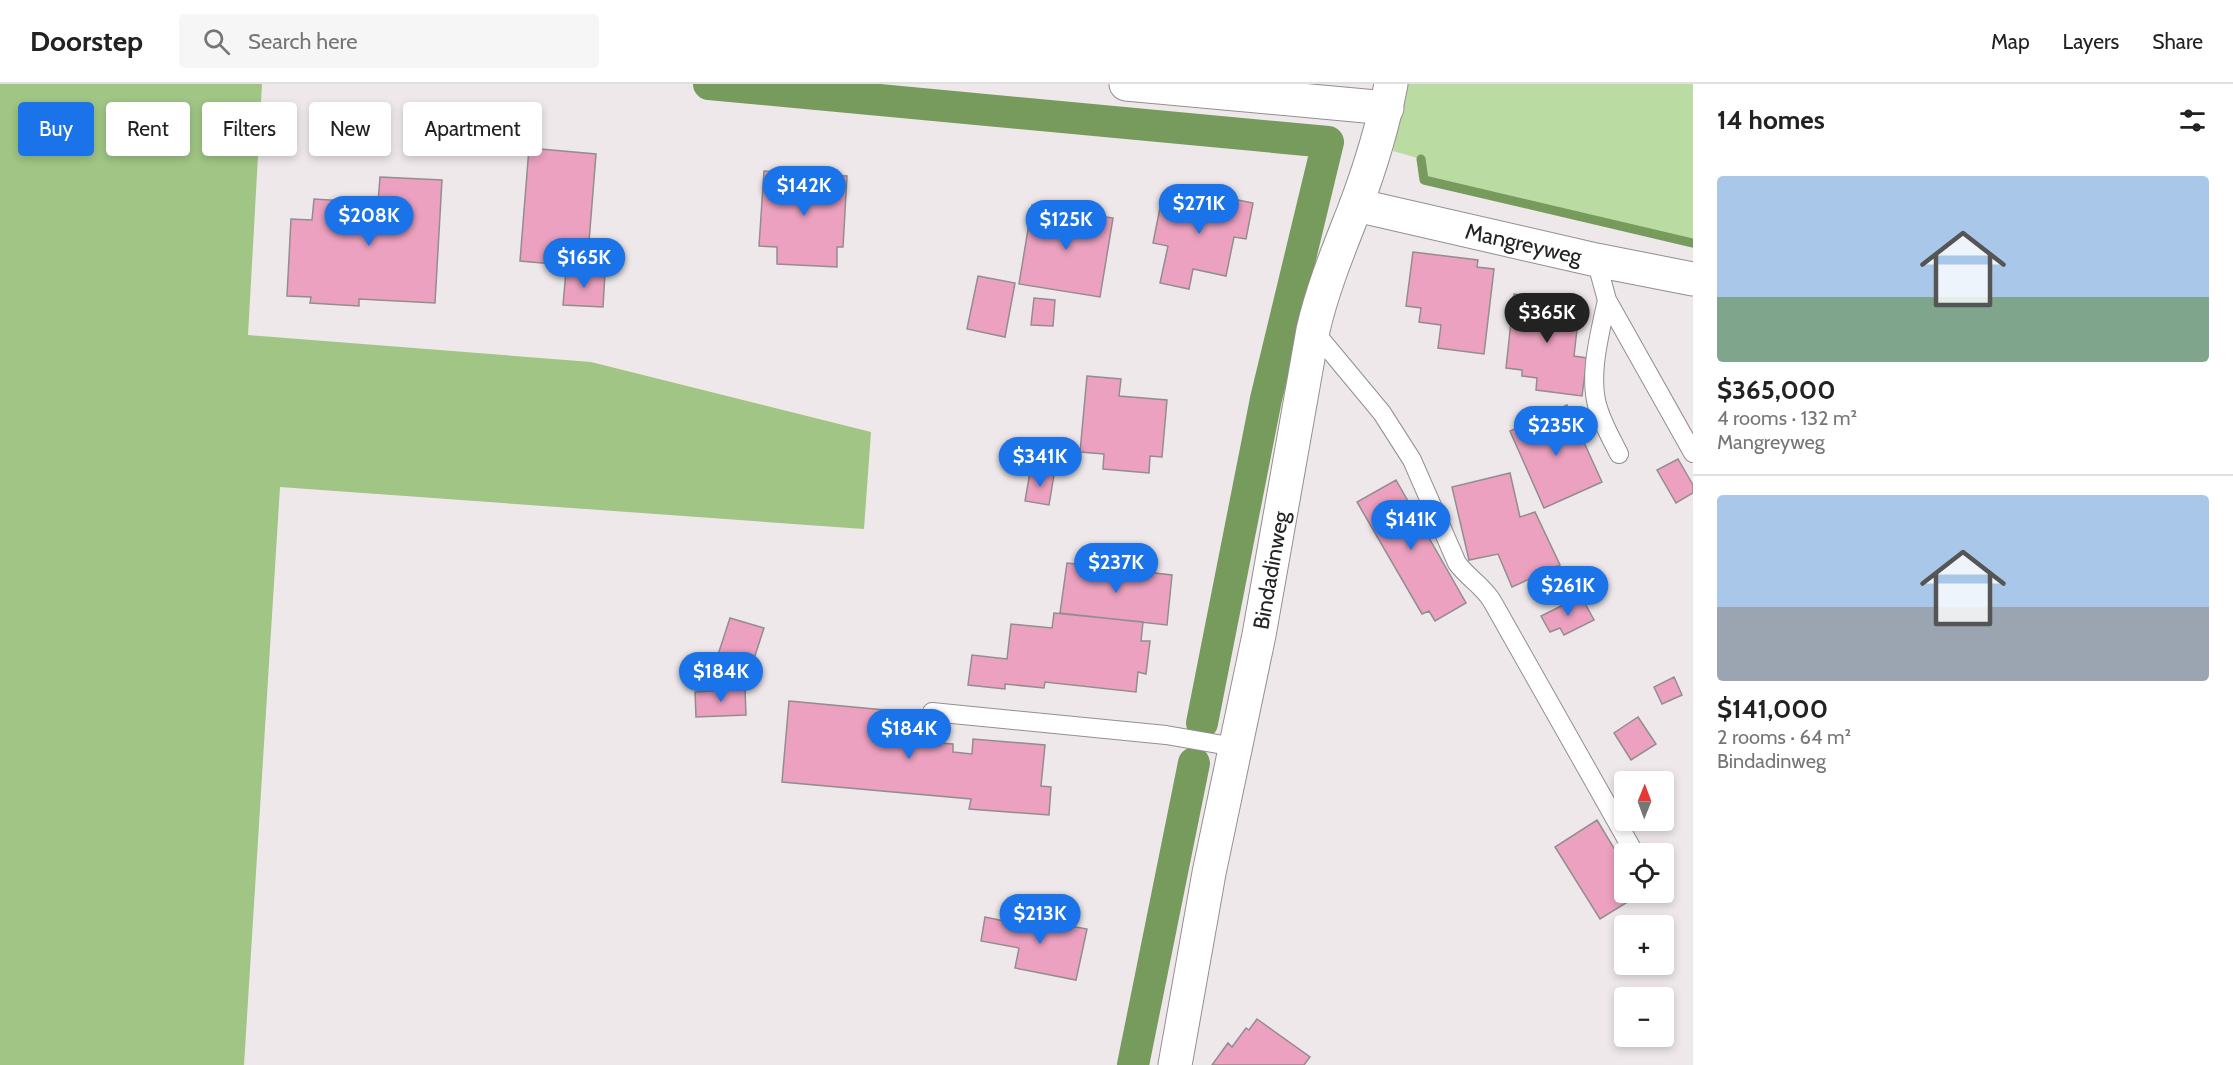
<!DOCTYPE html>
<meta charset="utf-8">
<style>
:root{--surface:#fff;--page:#f6f6f6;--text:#222;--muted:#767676;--line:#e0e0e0;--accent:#1a73e8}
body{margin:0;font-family:Cabin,sans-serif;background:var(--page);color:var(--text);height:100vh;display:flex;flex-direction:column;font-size:22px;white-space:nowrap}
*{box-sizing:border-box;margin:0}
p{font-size:20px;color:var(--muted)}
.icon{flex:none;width:33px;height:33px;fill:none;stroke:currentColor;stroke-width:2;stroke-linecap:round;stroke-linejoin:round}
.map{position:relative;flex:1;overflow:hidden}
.sheet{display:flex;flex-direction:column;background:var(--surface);width:540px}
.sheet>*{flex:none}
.banner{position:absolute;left:18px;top:18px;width:570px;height:54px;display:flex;gap:12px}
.needle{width:39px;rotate:1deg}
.fabs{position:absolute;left:1614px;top:687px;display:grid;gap:12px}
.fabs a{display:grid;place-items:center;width:60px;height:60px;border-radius:6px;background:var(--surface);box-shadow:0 3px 9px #0003;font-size:30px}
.price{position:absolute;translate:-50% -51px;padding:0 14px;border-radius:21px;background:var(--accent);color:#fff;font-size:20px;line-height:39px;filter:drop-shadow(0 2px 3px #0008)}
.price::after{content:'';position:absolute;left:50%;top:36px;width:18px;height:14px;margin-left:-9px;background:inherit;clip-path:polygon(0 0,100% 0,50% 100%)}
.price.current{background:#222;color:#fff}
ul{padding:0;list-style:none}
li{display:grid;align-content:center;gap:12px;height:318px;padding:0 24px}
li+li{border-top:2px solid var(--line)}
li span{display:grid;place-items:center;height:186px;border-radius:6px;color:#555}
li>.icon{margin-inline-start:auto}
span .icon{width:108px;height:108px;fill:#fffc;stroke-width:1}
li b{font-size:26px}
h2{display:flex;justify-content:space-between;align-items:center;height:72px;padding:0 24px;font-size:26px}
.chip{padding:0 21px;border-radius:6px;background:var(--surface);box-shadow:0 3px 9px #0003;font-size:21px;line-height:54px}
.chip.current{background:var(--accent);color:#fff}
header{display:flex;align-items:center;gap:36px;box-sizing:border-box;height:84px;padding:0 30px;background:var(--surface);border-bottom:2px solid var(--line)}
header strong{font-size:28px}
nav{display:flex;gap:33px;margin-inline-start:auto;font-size:21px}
.search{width:420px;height:54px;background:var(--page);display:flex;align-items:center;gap:15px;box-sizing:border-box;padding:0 21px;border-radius:6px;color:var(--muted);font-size:22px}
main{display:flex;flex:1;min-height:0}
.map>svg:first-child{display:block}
.green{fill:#badca2}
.forest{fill:#a0c585}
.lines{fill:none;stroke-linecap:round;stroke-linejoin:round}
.stream{stroke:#779a5d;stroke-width:9}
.canal{stroke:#779a5d;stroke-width:32}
.building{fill:#eba1bf;stroke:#938d8f;stroke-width:1.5}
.service-casing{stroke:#948e90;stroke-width:20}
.minor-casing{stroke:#948e90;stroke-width:35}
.service{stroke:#fff;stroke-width:18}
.minor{stroke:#fff;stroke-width:33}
.labels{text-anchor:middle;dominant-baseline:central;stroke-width:6;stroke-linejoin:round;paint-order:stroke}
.street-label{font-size:22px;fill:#242223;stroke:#fcf5f7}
</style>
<header>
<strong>Doorstep</strong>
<div class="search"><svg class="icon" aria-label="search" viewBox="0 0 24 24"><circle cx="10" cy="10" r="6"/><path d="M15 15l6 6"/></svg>Search here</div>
<nav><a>Map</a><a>Layers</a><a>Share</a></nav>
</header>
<main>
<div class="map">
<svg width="1693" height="981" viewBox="0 0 1693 981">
<rect width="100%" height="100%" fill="#eee8ea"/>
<path class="green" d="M1406 0H1693V159L1424 96 1421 75 1393 67Z"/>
<path class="forest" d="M0 0H262L248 251 591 278 871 348 864 445 280 403 244 981H0Z"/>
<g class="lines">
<path class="stream" d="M1421 75 1424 96 1693 159"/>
<path class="canal" d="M709 0 1328 58 1266 315 1202 639
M1133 981 1194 679"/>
</g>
<path class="building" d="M529 64 596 70 587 183 520 177Z
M764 87 847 92 843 163H837V183L777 180V163L759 162Z
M380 93 442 96 435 219 359 215V222L310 219 311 213 287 212 291 135 312 136 314 115 378 119Z
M1163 109 1211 119 1213 111 1253 119 1246 155 1234 153 1226 192 1193 185 1189 205 1160 199 1168 162 1153 159Z
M1032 121 1113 134 1100 213 1019 200Z
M1413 168 1478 176 1477 183 1494 185 1484 270 1438 264 1441 241 1419 238 1421 224 1406 222Z
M566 187 605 189 603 223 563 221Z
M978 192 1015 199 1005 253 967 245Z
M1514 210 1580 218 1574 272 1587 274 1582 312 1536 306 1537 294 1522 292V286L1506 284Z
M1034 214 1055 216 1053 242 1031 241Z
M1087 292 1121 295 1119 312 1167 316 1162 373 1150 372 1149 389 1103 385 1104 370 1080 368Z
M1567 321 1602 398 1544 424 1510 347Z
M1678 375 1693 401V409L1676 419 1657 386Z
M1030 388 1054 391 1049 421 1025 417Z
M1510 389 1520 433 1535 428 1560 481 1512 503 1498 470 1469 476 1452 403Z
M1396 396 1466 519 1435 537 1429 527 1422 530 1357 418Z
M1067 479 1172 491 1167 541 1060 529Z
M1581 512 1594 536 1564 551 1560 544 1550 548 1541 532Z
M1054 529 1143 538 1141 557H1150L1146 590 1138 588 1136 608 1045 598 1044 604 1005 600V605L968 601 972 571 1007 575 1011 540 1052 544Z
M730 534 764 544 748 593 714 583Z
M1674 593 1682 611 1662 620 1654 603Z
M745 605 746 631 696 633 695 608Z
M789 617 917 629 914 657 953 660V668L972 670 973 655 1045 661 1041 702 1051 703 1049 731 969 725 971 715 782 698Z
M1638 633 1656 660 1631 676 1614 649Z
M1597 736 1624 781V808L1642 809 1600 835 1555 763Z
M985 833 1023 841 1025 833 1087 845 1076 896 1015 884 1019 864 981 857Z
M1257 935 1310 973 1304 981H1212L1228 959 1232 963 1246 944 1249 946Z"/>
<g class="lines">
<g class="service-casing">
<path id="service" d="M1596 176 1607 216 1693 369
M1607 216C1600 249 1587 295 1599 327 1604 342 1612 356 1619 370
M1313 246 1382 329 1412 376 1457 479C1468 494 1483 502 1492 517L1635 770
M932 628 1166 651 1235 663"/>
</g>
<g class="minor-casing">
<g id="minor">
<path d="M1126 0 1387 24"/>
<path id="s1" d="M1356 121 1596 176 1693 195"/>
<path id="s2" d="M1175 981 1209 789 1259 551 1313 246C1323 203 1339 165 1355 124 1370 84 1383 42 1391 0"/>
</g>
</g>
<use href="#service" class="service"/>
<use href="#minor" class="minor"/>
</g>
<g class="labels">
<g class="street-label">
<text stroke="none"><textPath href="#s1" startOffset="172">Mangreyweg</textPath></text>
<text stroke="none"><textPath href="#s2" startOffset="504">Bindadinweg</textPath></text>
</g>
</g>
</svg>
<div class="fabs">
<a><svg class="needle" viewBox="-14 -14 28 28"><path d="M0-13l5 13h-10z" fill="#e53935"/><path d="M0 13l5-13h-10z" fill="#767676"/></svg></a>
<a><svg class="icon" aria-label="locate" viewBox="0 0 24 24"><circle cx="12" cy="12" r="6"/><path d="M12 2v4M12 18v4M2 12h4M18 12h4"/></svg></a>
<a>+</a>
<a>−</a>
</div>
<b class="price" style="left:804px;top:133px">$142K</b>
<b class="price" style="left:1199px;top:151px">$271K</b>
<b class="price" style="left:369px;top:163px">$208K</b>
<b class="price" style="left:1066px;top:167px">$125K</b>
<b class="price" style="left:584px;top:205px">$165K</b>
<b class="price current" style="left:1547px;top:260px">$365K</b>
<b class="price" style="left:1556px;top:373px">$235K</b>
<b class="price" style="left:1040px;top:404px">$341K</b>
<b class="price" style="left:1411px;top:467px">$141K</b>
<b class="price" style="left:1116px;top:510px">$237K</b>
<b class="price" style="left:1568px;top:533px">$261K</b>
<b class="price" style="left:721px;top:619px">$184K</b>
<b class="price" style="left:909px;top:676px">$184K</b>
<b class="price" style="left:1040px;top:861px">$213K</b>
<div class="banner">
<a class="chip current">Buy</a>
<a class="chip">Rent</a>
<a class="chip">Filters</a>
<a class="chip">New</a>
<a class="chip">Apartment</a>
</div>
</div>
<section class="sheet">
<h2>14 homes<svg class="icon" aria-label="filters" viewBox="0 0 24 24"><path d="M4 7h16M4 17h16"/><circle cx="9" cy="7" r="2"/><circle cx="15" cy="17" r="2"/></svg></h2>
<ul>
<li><span style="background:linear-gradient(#a9c7e8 65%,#7fa58c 0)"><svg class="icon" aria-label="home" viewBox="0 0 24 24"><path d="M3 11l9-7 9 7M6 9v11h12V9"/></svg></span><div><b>$365,000</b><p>4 rooms · 132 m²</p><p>Mangreyweg</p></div></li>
<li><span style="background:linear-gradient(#a9c7e8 60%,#9aa5b1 0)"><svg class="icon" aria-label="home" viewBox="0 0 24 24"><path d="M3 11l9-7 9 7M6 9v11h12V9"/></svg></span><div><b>$141,000</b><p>2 rooms · 64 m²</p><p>Bindadinweg</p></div></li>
</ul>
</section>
</main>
